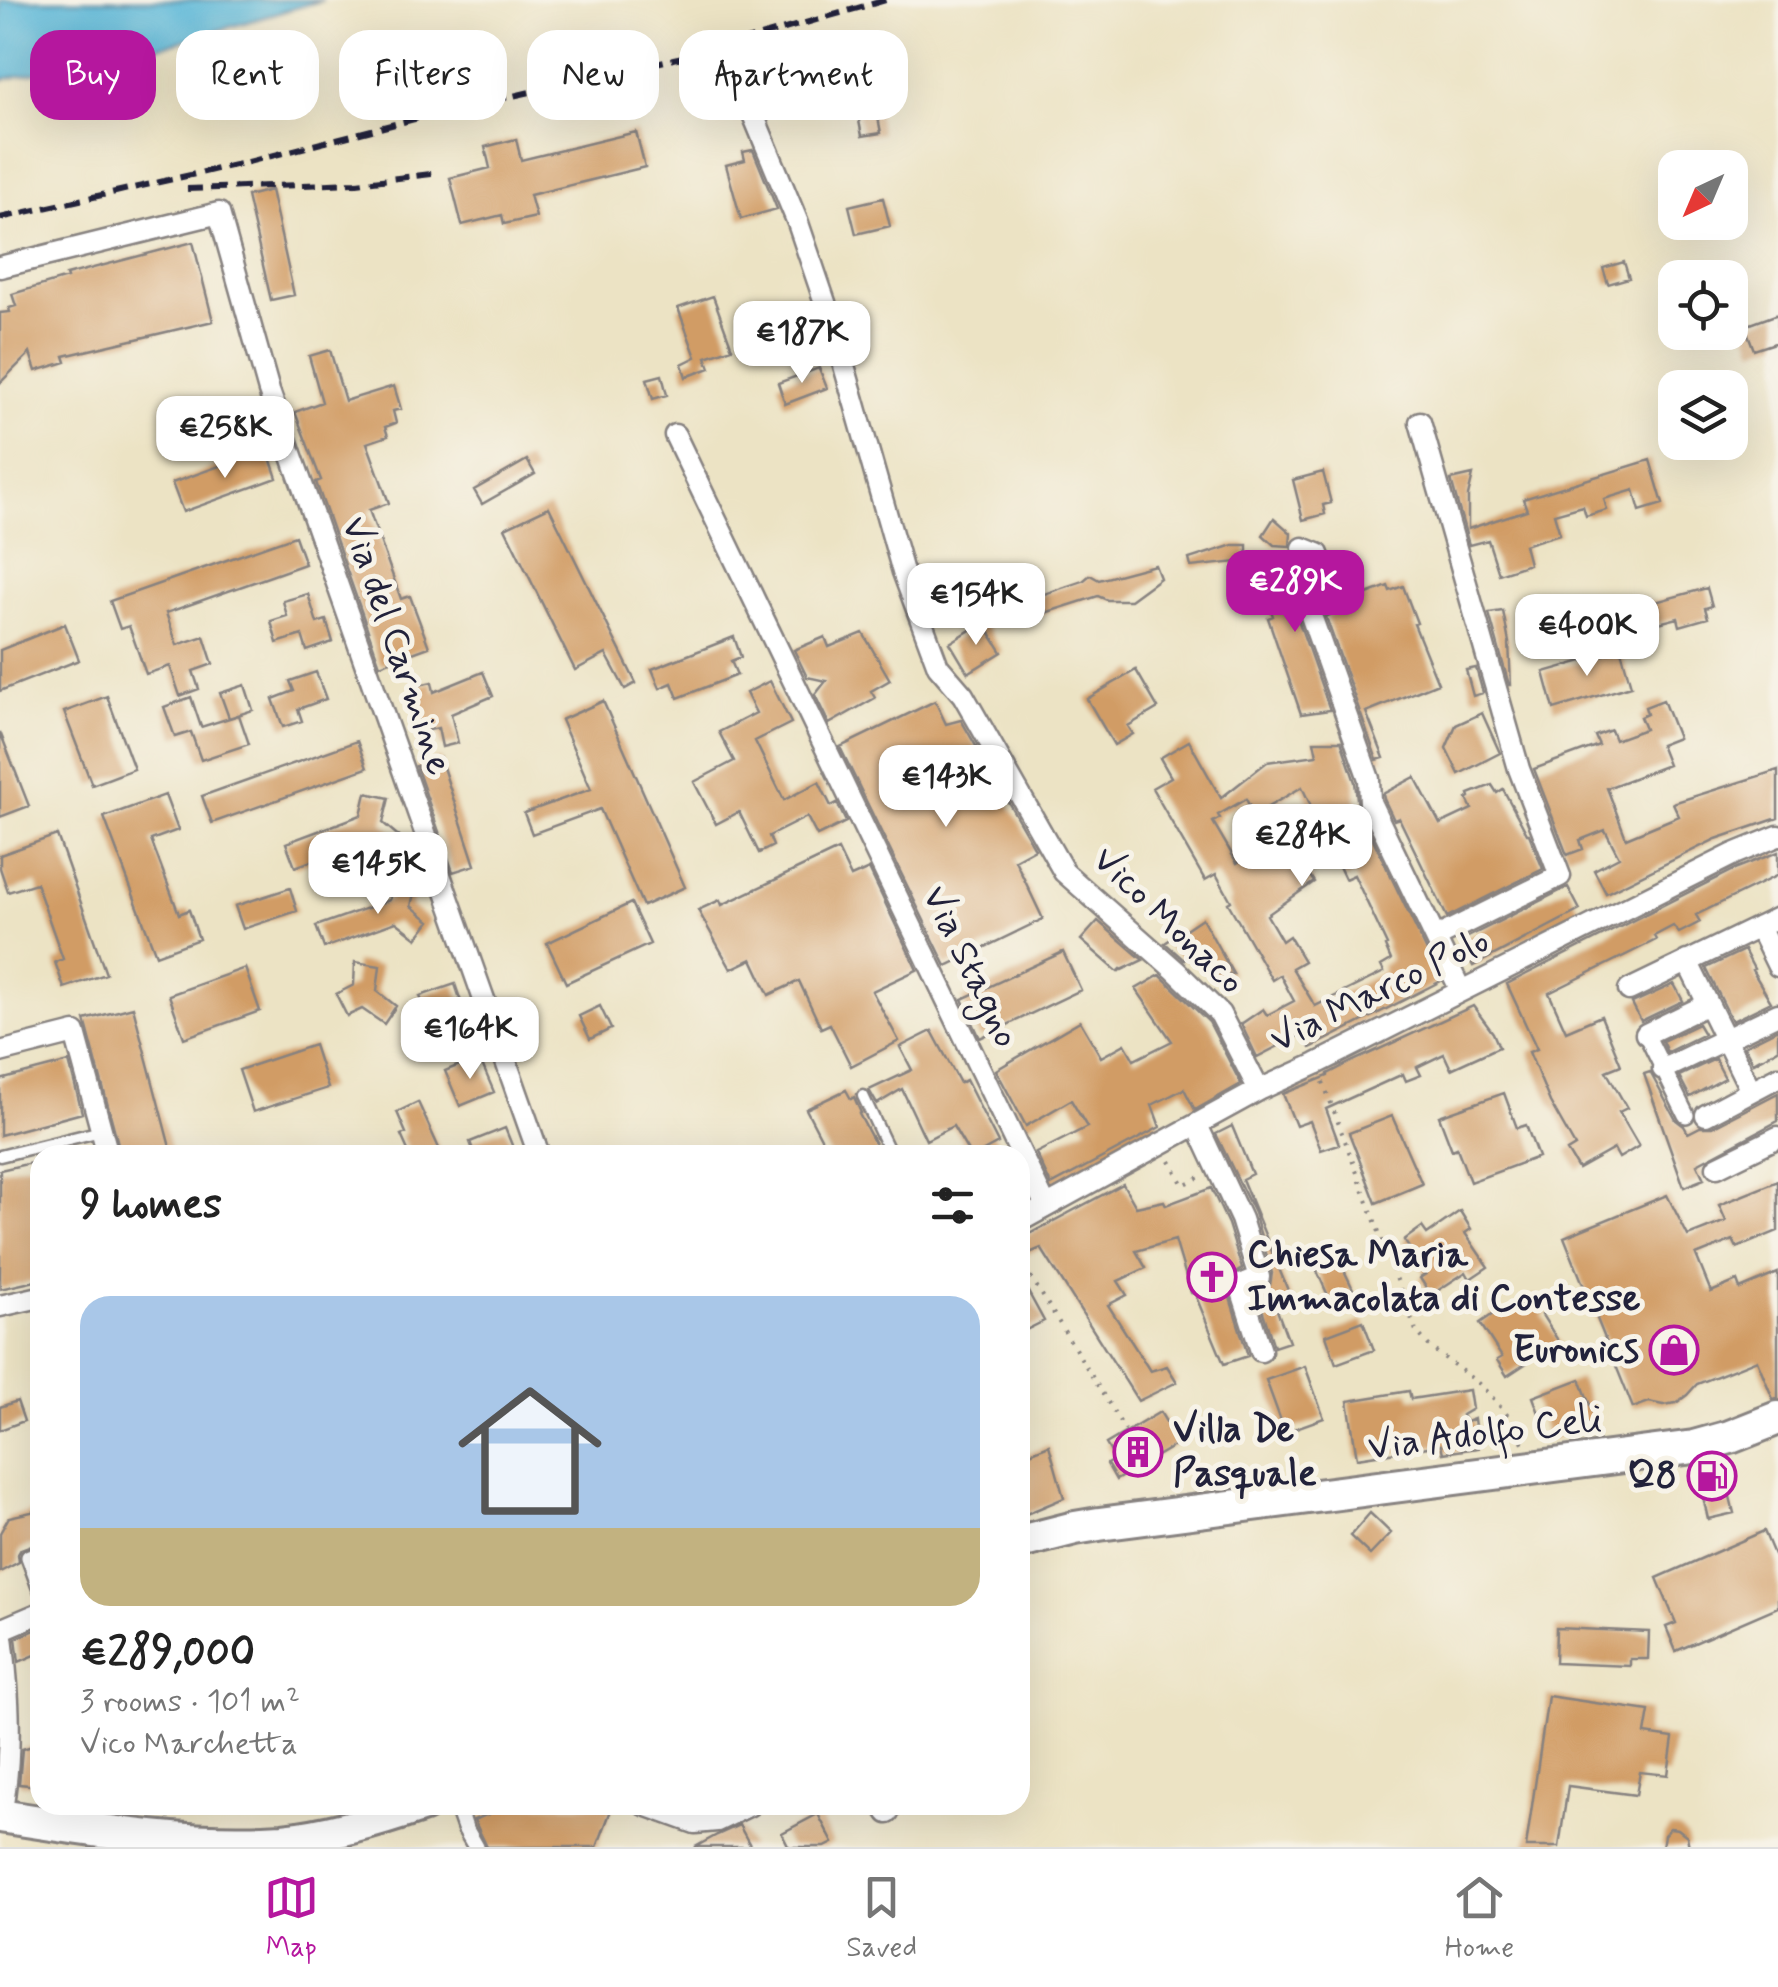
<!DOCTYPE html>
<meta charset="utf-8">
<style>
:root{--surface:#fff;--page:#f2f2f2;--text:#222;--muted:#767676;--line:#e0e0e0;--accent:#b5179e}
body{margin:0;font-family:Mynerve,sans-serif;background:var(--page);color:var(--text);height:100vh;display:flex;flex-direction:column;font-size:38px;white-space:nowrap}
*{box-sizing:border-box;margin:0}
p{font-size:32px;color:var(--muted)}
.icon{flex:none;width:55px;height:55px;fill:none;stroke:currentColor;stroke-width:2;stroke-linecap:round;stroke-linejoin:round}
.map{position:relative;flex:1;overflow:hidden}
.sheet{position:absolute;left:30px;top:1145px;width:1000px;height:670px;display:flex;flex-direction:column;background:var(--surface);border-radius:30px;box-shadow:0 10px 40px #0002}
.sheet>*{flex:none}
.top-card{position:absolute;left:30px;top:30px;width:1000px;height:90px;display:flex;gap:20px}
.needle{width:65px;rotate:224deg}
.controls{position:absolute;left:1658px;top:150px;display:grid;gap:20px}
.controls a{display:grid;place-items:center;width:90px;height:90px;border-radius:20px;background:var(--surface);box-shadow:0 10px 40px #0002;font-size:50px}
.price{position:absolute;translate:-50% -85px;padding:0 22px;border-radius:20px;background:#fff;color:#222;font-size:32px;line-height:65px;filter:drop-shadow(0 2px 5px #0008)}
.price::after{content:'';position:absolute;left:50%;top:60px;width:30px;height:22px;margin-left:-15px;background:inherit;clip-path:polygon(0 0,100% 0,50% 100%)}
.price.active{background:var(--accent);color:#fff}
ul{padding:0;list-style:none}
li{display:grid;align-content:center;gap:20px;height:530px;padding:0 50px}
li+li{border-top:2px solid var(--line)}
li span{display:grid;place-items:center;height:310px;border-radius:30px;color:#555}
li>.icon{margin-inline-start:auto}
span .icon{width:180px;height:180px;fill:#fffc;stroke-width:1}
li b{font-size:42px}
h2{display:flex;justify-content:space-between;align-items:center;height:120px;padding:0 50px;font-size:42px}
.pill{padding:0 35px;border-radius:30px;background:var(--surface);box-shadow:0 10px 40px #0002;font-size:35px;line-height:90px}
.pill.active{background:var(--accent);color:#fff}
.menu{display:flex;justify-content:space-around;align-items:center;height:140px;border-top:2px solid var(--line);background:var(--surface);font-size:28px;color:var(--muted)}
.menu a{display:grid;justify-items:center;gap:5px}
.menu .active{color:var(--accent)}
.map>svg:first-child{display:block}
.water{fill:#5ab7d8;stroke:#3e6c8a;stroke-width:2.5}
.lines{fill:none;stroke-linecap:round;stroke-linejoin:round}
.stream{stroke:#5ab7d8;stroke-width:6}
.building{fill:#d19c65;fill-rule:evenodd}
.service-casing{stroke:#878280;stroke-width:15}
.pedestrian-casing{stroke:#878280;stroke-width:20}
.minor-casing{stroke:#878280;stroke-width:25}
.primary-casing{stroke:#878280;stroke-width:38}
.path{stroke:#878280;stroke-width:4;stroke-dasharray:2.5 8;stroke-linecap:butt}
.service{stroke:#fff;stroke-width:10}
.pedestrian{stroke:#fff;stroke-width:15}
.minor{stroke:#fff;stroke-width:20}
.primary{stroke:#fff;stroke-width:32}
.rail{stroke:#22223b;stroke-width:6;stroke-dasharray:15 8;stroke-linecap:butt}
.labels{text-anchor:middle;dominant-baseline:central;stroke-width:10;stroke-linejoin:round;paint-order:stroke}
.street-label{font-size:38px;fill:#22223b;stroke:#f7f3e8}
.poi-label{font-size:38px;font-weight:bold;fill:#22223b;stroke:#f7f3e8;text-anchor:start}
</style>
<div class="map">
<svg width="1778" height="1847" viewBox="0 0 1778 1847">
<rect width="100%" height="100%" fill="#f7f3e8"/>
<filter id="ink" filterUnits="userSpaceOnUse"><feTurbulence type="fractalNoise" baseFrequency=".01" numOctaves="2"/><feDisplacementMap in="SourceGraphic" scale="20" xChannelSelector="R" yChannelSelector="G"/><feConvolveMatrix kernelMatrix="1 2 1 2 8 2 1 2 1" color-interpolation-filters="sRGB"/></filter>
<filter id="wash" filterUnits="userSpaceOnUse"><feTurbulence type="fractalNoise" baseFrequency=".0048" numOctaves="4" result="noise"/><feDisplacementMap in="SourceGraphic" scale="40" xChannelSelector="R" yChannelSelector="G"/><feGaussianBlur stdDeviation="2.25" result="paint"/><feColorMatrix in="noise" values="0 0 0 0 0 0 0 0 0 0 0 0 0 0 0 0 0 1.4 0 .05"/><feComposite in="paint" operator="in"/></filter>
<g filter="url(#wash)">
<rect width="100%" height="100%" fill="#ece3c4"/>
<path class="water" d="M0 0H323L175 43 0 80Z"/>
<g class="lines">
<path class="stream" d="M717 0 718 1"/>
</g>
<g id="blocks">
<path class="building" d="M873 91 881 133 862 136 854 95Z
M636 132 645 167 530 195 536 217 504 224 502 215 462 225 450 178 490 168 485 147 516 139 521 160Z
M753 150 777 209 741 219 726 165 745 160 743 152Z
M271 190 294 295 271 300 247 196Z
M883 198 890 226 856 234 849 206Z
M193 242 213 321 64 356 66 362 36 371 30 353 0 383V313L10 312 9 308 16 306 12 294 67 278 66 275Z
M1624 262 1629 278 1608 284 1603 268Z
M713 296 732 348 706 357 710 368 686 377 682 364 696 357 678 308Z
M1778 314V342L1754 350 1745 326Z
M330 350 345 401 394 386 401 409 393 411 396 423 385 427 388 436 367 443 389 503 369 510 401 599 410 596 429 647 380 665 316 482 321 480 295 412 322 402 309 356Z
M819 368 827 388 785 404 778 383Z
M662 375 667 395 653 399 647 379Z
M267 449 277 478 183 512 172 483Z
M527 460 535 474 482 504 474 490Z
M1650 460 1663 504 1640 511 1634 490 1604 499 1607 510 1586 516 1583 506 1554 514 1560 534 1524 545 1529 564 1499 574 1488 540 1469 545 1451 480 1473 475 1468 496V529L1527 510 1523 499Z
M1323 472 1331 503 1323 505 1325 514 1303 520 1293 480Z
M549 507 636 683 625 689 606 654 575 670 505 528Z
M1274 518 1291 533 1290 546 1274 545 1263 535Z
M295 536 305 564 166 613 177 645 204 636 213 664 193 671 199 689 180 696 170 666 146 674 129 626 120 629 110 601Z
M1233 545H1247V561L1191 567 1189 559Z
M1304 563 1307 564 1316 591 1298 601 1296 614 1330 710 1301 714 1268 618 1273 616 1260 579Z
M1155 565 1160 578 1130 600H1107L1098 596 1029 618 1026 600 1083 581 1090 575 1099 580Z
M1388 586 1390 591 1403 586 1417 623 1414 624 1438 683 1366 712 1384 758 1377 760 1326 617 1340 610 1346 602Z
M1707 588 1712 606 1705 608 1708 618 1680 626 1678 618 1647 626 1640 606Z
M308 594 317 623 326 620 333 642 307 651 302 635 277 643 271 621 287 616 283 601Z
M1503 611 1509 643 1511 685H1509L1489 613Z
M983 622 1002 652 968 673 950 643Z
M65 624 79 660 0 691V650Z
M863 633 890 680 871 691 875 698 829 724 815 695 826 681 807 677 794 650 825 637 829 647Z
M734 637 741 657 731 661 737 675 678 698 672 683 660 688 652 669Z
M1621 650 1631 686 1554 709 1544 672Z
M1476 668 1483 693 1473 696 1466 670Z
M1136 670 1158 708 1128 726 1133 734 1114 745 1087 699Z
M316 672 326 699 298 709 302 721 283 727 273 699 294 691 290 681Z
M483 672 493 696 451 714 458 743 442 747 438 728 421 732 410 687 432 682 434 692Z
M770 681 791 723 755 741 784 800 819 782 831 806 837 803 846 822 817 836 807 817 769 836 773 846 759 853 739 812 716 824 694 782 734 761 719 732 756 713 746 693Z
M245 685 253 710 229 718 220 693Z
M107 696 134 769 92 785 64 712Z
M191 697 201 727 239 715 249 744 201 760 191 732 175 737 164 707Z
M1663 700 1678 738 1660 745 1668 765 1607 788 1626 838 1679 816 1673 803 1778 770V818L1716 839 1606 893 1594 870 1619 857 1605 830 1580 840 1583 849 1567 855 1534 769 1599 745 1595 736 1611 730 1615 740 1645 729 1640 717 1647 714 1645 707Z
M603 701 685 887 643 906 600 809 532 834 524 813 591 789 561 720Z
M935 701 946 724 961 720 1035 849 1015 860 1043 919 946 966 840 747Z
M1482 713 1500 753 1459 774 1446 748 1456 725Z
M0 732 29 806 0 817Z
M357 741 367 768 212 823 202 796Z
M1189 741 1221 798 1267 762 1317 755 1314 741H1341L1355 782 1358 808 1441 981 1310 1048 1302 1034 1257 1057 1241 1024 1263 1009 1267 1015 1294 1001 1280 975 1272 980 1228 903 1231 901 1216 874 1205 880 1152 788 1171 777 1160 758ZM1302 787 1345 879 1354 875 1387 945 1385 946 1391 960 1381 966 1384 972 1315 1006 1292 968 1304 961 1289 936 1282 941 1267 915 1314 882 1283 833 1237 863 1213 822 1220 818 1218 815 1246 799 1254 815Z
M440 758 475 865 453 872 416 766Z
M1415 777 1440 824 1472 809 1467 799 1470 797 1469 794 1492 785 1497 793 1503 789 1527 834H1529L1543 869 1447 917 1399 818 1394 820 1384 799 1383 794Z
M366 793 389 798 383 823 402 839 389 856 369 840 295 867 286 843 361 815Z
M165 795 178 830 151 840 179 914 189 910 199 939 156 955 104 817Z
M57 835 106 974 64 988 55 962 63 959 36 883 8 892 0 868V855Z
M838 850 851 877 869 869 917 970 872 991 899 1041 851 1066 830 1024 821 1028 799 981 769 995 752 959 731 969 698 910 720 900 722 905Z
M1778 852V875L1696 915 1700 922 1679 933 1673 926 1654 936 1656 940 1549 993 1566 1031 1601 1016 1621 1065 1606 1071 1627 1108 1619 1112 1639 1146 1619 1158 1614 1149 1578 1169 1567 1151 1575 1146 1550 1102 1529 1052 1537 1049 1507 984 1737 868Z
M395 877 417 881 411 906 430 921 417 938 396 922 324 948 316 926 390 900Z
M1568 887 1580 910 1473 966 1460 941Z
M290 888 297 911 243 929 235 906Z
M631 903 650 944 566 983 547 943Z
M1202 918 1233 974 1214 973 1196 948 1184 960 1165 943Z
M1098 921 1143 960 1122 970 1121 969 1118 972 1081 940Z
M1744 950 1754 969 1752 970 1771 1002 1732 1021 1706 968Z
M1063 952 1081 990 980 1038 962 999Z
M355 962 380 966 377 991 396 1006 384 1024 362 1009 347 1016 336 994 354 985Z
M245 968 260 1011 184 1038 169 995Z
M1160 975 1209 1022 1241 1084 1195 1110 1184 1089 1152 1105 1160 1127 1051 1185 1036 1153 1087 1127 1071 1100 1026 1126 996 1070 1080 1021 1101 1057 1125 1044 1134 1060 1172 1041 1136 989Z
M455 984 468 1022 433 1034 420 996Z
M1674 984 1683 1001 1641 1021 1632 1003Z
M600 1006 611 1029 590 1039 579 1016Z
M1473 1006 1493 1033 1499 1047 1451 1069 1444 1054 1417 1067 1421 1075 1406 1081 1403 1074 1326 1109 1339 1144 1321 1150 1310 1121 1296 1126 1283 1094 1328 1076V1074L1351 1062Z
M133 1007 172 1155H121L87 1027 85 1020Z
M1698 1024 1704 1034 1667 1052 1662 1041Z
M1778 1029V1049L1753 1063 1744 1046Z
M932 1031 960 1083 966 1080 998 1143 976 1155H970L953 1126 926 1140 902 1089 877 1104 869 1090 912 1070 900 1047Z
M314 1045 328 1088 253 1112 239 1070Z
M479 1057 494 1092 460 1106 445 1071Z
M1715 1059 1725 1078 1690 1097 1679 1076Z
M69 1062 82 1113 0 1135V1080Z
M1650 1072 1676 1120 1684 1126 1688 1133 1700 1127H1712L1778 1093V1121L1697 1164 1704 1179 1684 1187 1644 1074Z
M846 1090 851 1099 854 1097 861 1113 859 1114 881 1155H830L806 1109Z
M1504 1093 1517 1128 1526 1125 1538 1157 1470 1182 1457 1148 1452 1150 1439 1116Z
M418 1102 442 1155H410L401 1135 406 1133 397 1112Z
M1392 1116 1422 1184 1376 1203 1349 1133Z
M1232 1126 1252 1174 1242 1179 1294 1305 1277 1310 1289 1342 1274 1347 1257 1293 1270 1285 1272 1273 1254 1213 1216 1134Z
M505 1128 516 1155H475L470 1142Z
M40 1161V1280L0 1289V1170Z
M1778 1181V1231L1737 1248 1733 1240 1696 1255 1711 1292 1737 1281 1740 1289 1778 1273V1398L1773 1399 1757 1360 1697 1384 1687 1395 1676 1403 1663 1405 1649 1402 1633 1408 1564 1237 1667 1195 1688 1236 1726 1221 1719 1205Z
M1123 1184 1136 1207 1164 1201 1166 1205 1211 1188 1228 1224 1242 1269 1230 1276 1227 1288 1248 1356 1224 1364 1195 1294 1191 1293 1175 1240 1136 1251 1146 1268 1118 1281 1127 1295 1108 1305 1150 1371 1167 1366 1177 1382 1138 1401 1041 1248 1020 1257V1239Z
M1460 1211 1471 1229 1465 1233 1488 1267 1470 1279 1466 1272 1431 1295 1420 1278 1426 1274 1404 1240 1422 1227 1427 1234Z
M1339 1260 1353 1289 1330 1300 1317 1271Z
M1020 1277 1044 1321 1020 1333Z
M1536 1295 1547 1312 1542 1315 1564 1350 1547 1361 1542 1353 1507 1376 1497 1360 1502 1357 1480 1323 1499 1310 1503 1317Z
M1363 1321 1374 1350 1336 1364 1326 1335Z
M1305 1366 1324 1418 1285 1432 1266 1380Z
M1580 1379 1596 1421 1549 1440 1533 1397Z
M1469 1390 1472 1409 1462 1415 1466 1422 1474 1419 1478 1448 1443 1453 1441 1445 1357 1458 1348 1401 1409 1391 1411 1399Z
M17 1401 24 1421 0 1430V1407Z
M1160 1412 1179 1443 1116 1480 1107 1464 1115 1459 1106 1444Z
M1049 1445 1064 1498 1026 1514 1020 1498V1457Z
M1722 1464 1734 1513 1708 1519 1697 1470Z
M40 1510V1542L21 1549 18 1554 19 1562 0 1572V1533L9 1517Z
M1370 1513 1391 1533 1370 1555 1350 1536Z
M1764 1531 1778 1564V1607L1676 1651 1666 1627 1676 1623 1657 1578Z
M40 1628V1653L19 1662 16 1638Z
M1556 1628 1649 1632 1648 1659H1630V1666L1555 1663Z
M1548 1696 1649 1711 1645 1734 1673 1738 1668 1775 1640 1772 1636 1795 1568 1786 1559 1847H1526Z
M40 1744V1786L19 1784 22 1749Z
M510 1805H613L597 1847H487L474 1820Z
M818 1814 833 1843 825 1847H789L782 1833Z
M739 1825 751 1847H695L717 1835Z
M1670 1828 1678 1829 1687 1836 1689 1847H1662L1664 1835Z"/>
</g>
</g>
<g filter="url(#ink)">
<use href="#blocks" fill-opacity="0" stroke="#878280" stroke-width="2.5"/>
<g class="lines">
<g class="service-casing">
<path id="service" d="M863 1096 891 1155
M0 1156 101 1131"/>
</g>
<g class="pedestrian-casing">
<path id="pedestrian" d="M1646 1034 1686 1115
M40 1553 29 1557 40 1587
M457 1805 465 1828 476 1847"/>
</g>
<g class="minor-casing">
<path id="minor" d="M740 83 798 223 831 320 903 572 938 666 963 695 1064 872 1175 970 1220 1014 1259 1090
M0 267 219 213 269 391 539 1155
M1420 422 1519 769 1560 876 1437 937
M675 435 1046 1206
M1303 548 1318 554 1333 598 1309 610 1369 779 1370 802 1461 991
M1759 927 1778 966
M1687 961 1751 1091
M1629 990 1778 918
M1646 1034 1708 1004
M0 1052 75 1033 108 1155
M1663 1069 1778 1014
M1706 1115 1778 1077
M1197 1125 1241 1219 1259 1277 1240 1285 1261 1351
M1717 1167 1778 1137
M1020 1221 1259 1090 1316 1064 1734 854 1778 836
M0 1306 40 1297
M0 1630 40 1613
M645 1805 695 1823 717 1821 750 1805
M883 1805 888 1813
M0 1821C13 1755 10 1696 1 1629"/>
</g>
<g class="primary-casing">
<path id="primary" d="M1020 1542 1075 1528 1099 1524 1694 1447 1730 1437 1778 1418
M0 1816C92 1830 189 1847 283 1840 331 1835 378 1821 424 1805"/>
</g>
<path class="path" d="M1323 1082 1416 1331 1431 1348 1477 1382 1493 1398 1514 1423 1524 1445
M1170 1161 1183 1185 1200 1177
M1020 1259 1125 1430"/>
<use href="#service" class="service"/>
<use href="#pedestrian" class="pedestrian"/>
<use href="#minor" class="minor"/>
<use href="#primary" class="primary"/>
<path class="rail" d="M187 189 357 183 439 173
M0 218 244 163 426 116 704 52 886 0"/>
</g>
</g>
<defs>
<g id="church-ring" transform="scale(2.5)"><circle r="9.5" fill="#f7f3e8" stroke="#b5179e" stroke-width="1.5"/><path d="M-1.2-6h2.4v3.5h3.3v2.4h-3.3V6h-2.4V-.1h-3.3v-2.4h3.3Z" fill="#b5179e"/></g>
<g id="shop-ring" transform="scale(2.5)"><circle r="9.5" fill="#f7f3e8" stroke="#b5179e" stroke-width="1.5"/><path d="M-5-2.5h2.3a2.7 3.5 0 0 1 5.4 0H5L5.5 6h-11ZM-1.5-2.5h3a1.5 2.3 0 0 0-3 0Z" fill="#b5179e"/></g>
<g id="building-ring" transform="scale(2.5)"><circle r="9.5" fill="#f7f3e8" stroke="#b5179e" stroke-width="1.5"/><path d="M-4-6H4V6H1V3H-1V6H-4ZM-2.5-4.3h1.7v1.8h-1.7ZM.8-4.3h1.7v1.8H.8ZM-2.5-1h1.7V.8h-1.7ZM.8-1h1.7V.8H.8Z" fill="#b5179e"/></g>
<g id="fuel-ring" transform="scale(2.5)"><circle r="9.5" fill="#f7f3e8" stroke="#b5179e" stroke-width="1.5"/><path d="M-5.5-6h7V0h2V4h1.3V-2.5L3-4.5l.8-.8L6-3V5H2.5V1h-1V6h-7ZM-4.2-4.7v3.2H.2V-4.7Z" fill="#b5179e"/></g>
</defs>
<g fill-rule="evenodd">
<use href="#church-ring" x="1212" y="1277"/>
<use href="#shop-ring" x="1674" y="1350"/>
<use href="#building-ring" x="1138" y="1452"/>
<use href="#fuel-ring" x="1712" y="1476"/>
</g>
<g class="labels">
<g class="street-label">
<text transform="translate(396 646) rotate(71)">Via del Carmine</text>
<text transform="translate(1168 921) rotate(44)">Vico Monaco</text>
<text transform="translate(970 967) rotate(64)">Via Stagno</text>
<text transform="translate(1380 991) rotate(-26)">Via Marco Polo</text>
<text transform="translate(1485 1434) rotate(-7)">Via Adolfo Celi</text>
</g>
<g class="poi-label">
<text x="1247" y="1255">Chiesa Maria<tspan x="1247" dy="44">Immacolata di Contesse</tspan></text>
<text x="1639" y="1350" text-anchor="end">Euronics</text>
<text x="1173" y="1430">Villa De<tspan x="1173" dy="44">Pasquale</tspan></text>
<text x="1677" y="1476" text-anchor="end">Q8</text>
</g>
</g>
</svg>
<div class="controls">
<a><svg class="needle" viewBox="-14 -14 28 28"><path d="M0-13l5 13h-10z" fill="#e53935"/><path d="M0 13l5-13h-10z" fill="#767676"/></svg></a>
<a><svg class="icon" aria-label="locate" viewBox="0 0 24 24"><circle cx="12" cy="12" r="6"/><path d="M12 2v4M12 18v4M2 12h4M18 12h4"/></svg></a>
<a><svg class="icon" aria-label="layers" viewBox="0 0 24 24"><path d="M12 4l9 5-9 5-9-5zM3 14l9 5 9-5"/></svg></a>
</div>
<b class="price" style="left:802px;top:386px">€187K</b>
<b class="price" style="left:225px;top:481px">€258K</b>
<b class="price active" style="left:1295px;top:635px">€289K</b>
<b class="price" style="left:976px;top:648px">€154K</b>
<b class="price" style="left:1587px;top:679px">€400K</b>
<b class="price" style="left:946px;top:830px">€143K</b>
<b class="price" style="left:1302px;top:889px">€284K</b>
<b class="price" style="left:378px;top:917px">€145K</b>
<b class="price" style="left:470px;top:1082px">€164K</b>
<div class="top-card">
<a class="pill active">Buy</a>
<a class="pill">Rent</a>
<a class="pill">Filters</a>
<a class="pill">New</a>
<a class="pill">Apartment</a>
</div>
<section class="sheet">
<h2>9 homes<svg class="icon" aria-label="filters" viewBox="0 0 24 24"><path d="M4 7h16M4 17h16"/><circle cx="9" cy="7" r="2"/><circle cx="15" cy="17" r="2"/></svg></h2>
<ul>
<li><span style="background:linear-gradient(#a9c7e8 75%,#c2b280 0)"><svg class="icon" aria-label="home" viewBox="0 0 24 24"><path d="M3 11l9-7 9 7M6 9v11h12V9"/></svg></span><div><b>€289,000</b><p>3 rooms · 101 m²</p><p>Vico Marchetta</p></div></li>
</ul>
</section>
</div>
<nav class="menu">
<a class="active"><svg class="icon" aria-label="map" viewBox="0 0 24 24"><path d="M3 6l6-2 6 2 6-2v14l-6 2-6-2-6 2zM9 4v14M15 6v14"/></svg>Map</a>
<a><svg class="icon" aria-label="saved" viewBox="0 0 24 24"><path d="M7 4h10v16l-5-4-5 4z"/></svg>Saved</a>
<a><svg class="icon" aria-label="home" viewBox="0 0 24 24"><path d="M3 11l9-7 9 7M6 9v11h12V9"/></svg>Home</a>
</nav>
